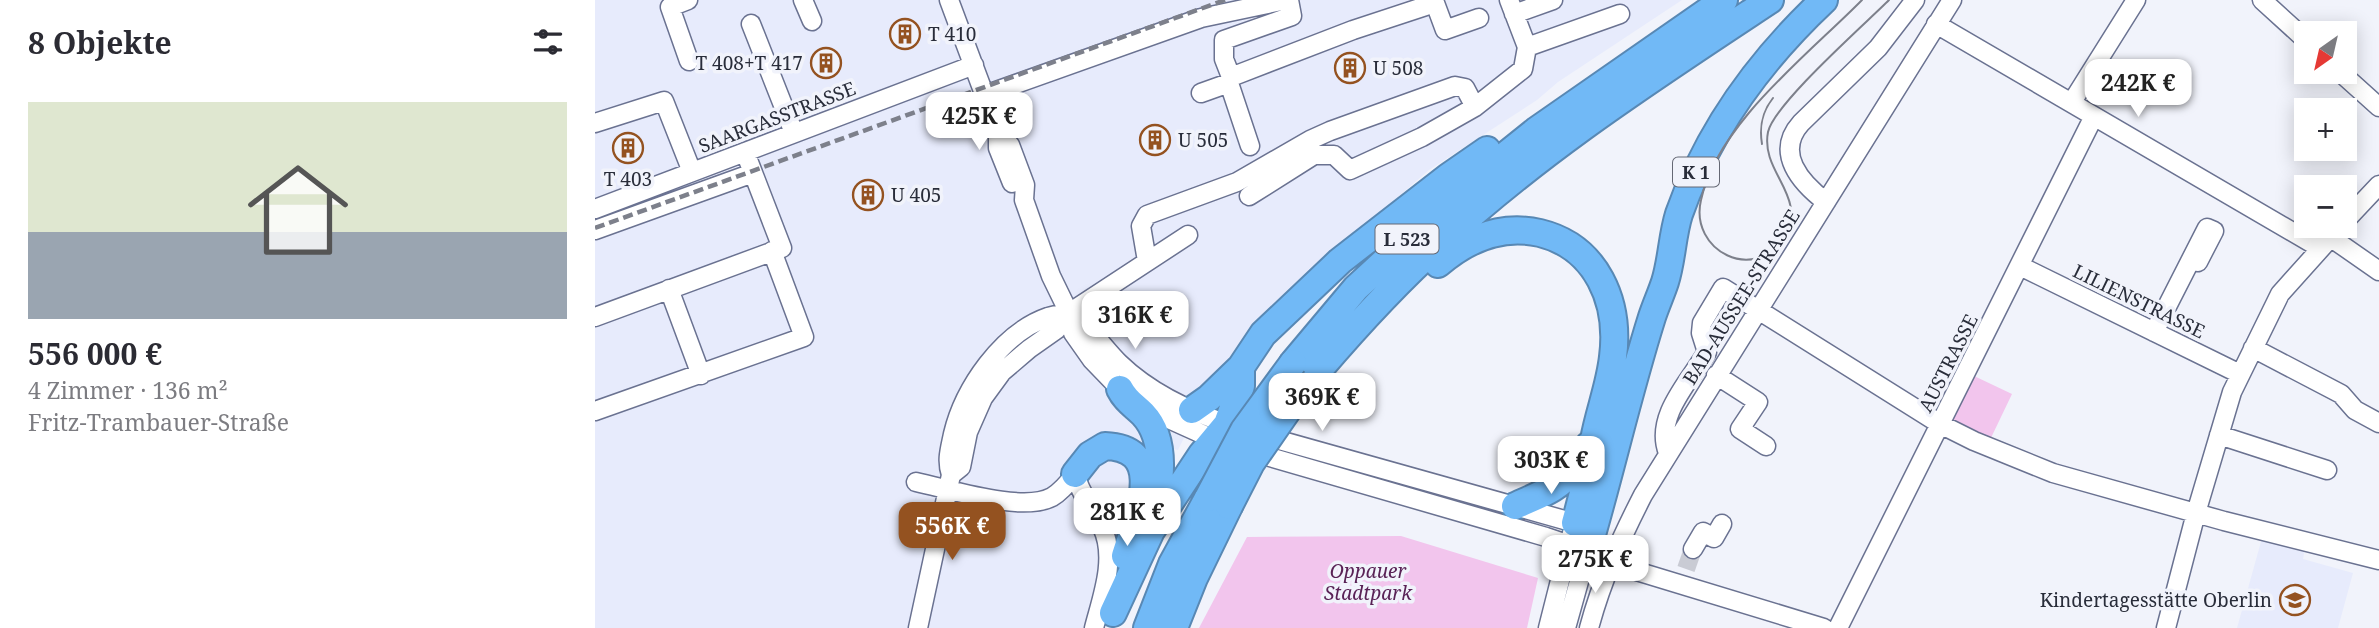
<!DOCTYPE html>
<html lang="de">
<meta charset="utf-8">
<style>
:root{--surface:#fff;--page:#f2f2f3;--text:#2b2b33;--muted:#7c7c81;--line:#e1e1e2;--accent:#945220}
body{margin:0;font-family:"Noto Serif",serif;background:var(--page);color:var(--text);height:100vh;display:flex;flex-direction:column;font-size:26px;white-space:nowrap}
*{box-sizing:border-box;margin:0}
p{font-size:23px;color:var(--muted)}
.icon{flex:none;width:38px;height:38px;fill:none;stroke:currentColor;stroke-width:2;stroke-linecap:round;stroke-linejoin:round}
.map{position:relative;flex:1;overflow:hidden}
.panel{display:flex;flex-direction:column;background:var(--surface);width:595px}
.panel>*{flex:none}
.needle{width:46px;rotate:214deg}
.fabs{position:absolute;left:1699px;top:21px;display:grid;gap:14px}
.fabs a{display:grid;place-items:center;width:63px;height:63px;border-radius:0px;background:var(--surface);box-shadow:0 4px 18px #0003;font-size:35px}
.price{position:absolute;translate:-50% -60px;padding:0 16px;border-radius:14px;background:#fff;color:#222;font-size:23px;line-height:46px;filter:drop-shadow(0 2px 4px #0008)}
.price::after{content:'';position:absolute;left:50%;top:42px;width:21px;height:16px;margin-left:-10px;background:inherit;clip-path:polygon(0 0,100% 0,50% 100%)}
.price.active{background:var(--accent);color:#fff}
ul{padding:0;list-style:none}
li{display:grid;align-content:center;gap:14px;height:371px;padding:0 28px}
li+li{border-top:2px solid var(--line)}
li span{display:grid;place-items:center;height:217px;border-radius:0px;color:#555}
li>.icon{margin-inline-start:auto}
span .icon{width:126px;height:126px;fill:#fffc;stroke-width:1}
li b{font-size:30px}
h2{display:flex;justify-content:space-between;align-items:center;height:84px;padding:0 28px;font-size:30px}
main{display:flex;flex:1;min-height:0}
.map>svg:first-child{display:block}
.built{fill:#e7ebfc}
.green{fill:#f2c5ed}
.lines{fill:none;stroke-linecap:round;stroke-linejoin:round}
.minor-tunnel{stroke:#c9cbd4;stroke-width:18;stroke-dasharray:18 9;stroke-linecap:butt}
.minor-casing{stroke:#6a7291;stroke-width:21}
.highway-casing{stroke:#5888b4;stroke-width:30}
.minor{stroke:#fff;stroke-width:18}
.highway{stroke:#71b9f6;stroke-width:26}
.tram{stroke:#7d808b;stroke-width:2}
.rail{stroke:#7d808b;stroke-width:4.5;stroke-dasharray:10 5;stroke-linecap:butt}
.highway-bridge-casing{stroke:#5888b4;stroke-width:30;stroke-linecap:butt}
.highway-bridge{stroke:#71b9f6;stroke-width:26}
.labels{text-anchor:middle;dominant-baseline:central;stroke-width:7;stroke-linejoin:round;paint-order:stroke}
.shield{fill:#f1f3fb;stroke:#656874;stroke-width:2}
.shield-label{font-size:18px;font-weight:bold;fill:#292d3a}
.poi-label{font-size:19px;fill:#292d3a;stroke:#f1f3fb;text-anchor:start}
.street-label{font-size:19px;fill:#292d3a;stroke:#f1f3fb}
.park-label{font-size:19px;font-style:italic;fill:#592256;stroke:#f1f3fb}
</style>
<main>
<section class="panel">
<h2>8 Objekte<svg class="icon" aria-label="filters" viewBox="0 0 24 24"><path d="M4 7h16M4 17h16"/><circle cx="9" cy="7" r="2"/><circle cx="15" cy="17" r="2"/></svg></h2>
<ul>
<li><span style="background:linear-gradient(#dfe7d0 60%,#9aa5b1 0)"><svg class="icon" aria-label="home" viewBox="0 0 24 24"><path d="M3 11l9-7 9 7M6 9v11h12V9"/></svg></span><div><b>556 000 €</b><p>4 Zimmer · 136 m²</p><p>Fritz-Trambauer-Straße</p></div></li>
</ul>
</section>
<div class="map">
<svg width="1784" height="628" viewBox="0 0 1784 628">
<rect width="100%" height="100%" fill="#f1f3fb"/>
<path class="built" d="M0 0H1087L963 82 942 100 834 170 656 325 613 389 583 450 554 444 500 628H0Z
M1667 538 1710 548 1708 559 1758 573 1743 628H1642Z"/>
<path class="green" d="M1377 375 1417 394 1394 442 1353 424Z
M806 536 943 578 932 628H604L652 537Z"/>
<g class="lines">
<path class="minor-tunnel" d="M1091 569 1098 549"/>
<g class="minor-casing">
<path id="minor" d="M93 0 75 7 94 61
M208 0 217 21
M354 0 403 131V148L417 183
M694 0 697 16 629 40V59L636 77 758 30 840 3 850 30 884 18
M1667 0 1712 41
M919 14 958 0
M156 24 199 133
M1341 24 1725 248
M932 47 1025 14
M1745 72 1784 107
M636 77 634 83 655 146
M606 93 634 83
M390 95 606 18 691 0
M1477 102 1541 0
M0 123 69 101 97 172
M403 131 415 145 430 185 429 200 456 276 474 313 478 333 497 360 525 389 576 420 627 443
M654 196 719 155H739L755 170 827 137 880 107 928 69 932 47 914 0
M1231 202C1206 183 1179 153 1206 123L1283 48 1320 0
M0 209 379 65
M1750 221 1784 185
M0 230 158 173
M1735 237 1784 271
M552 261 546 226 552 215 642 182 715 140 735 131 860 86 870 88 880 107
M1425 266 1645 374
M74 289 106 375
M474 313C495 326 507 346 524 363 555 393 598 413 639 426
M0 317 187 248 150 152
M1559 332 1612 228 1619 231 1603 262
M1658 348 1746 394 1760 410 1784 423
M1121 375 1163 402 1145 429 1171 446
M0 411 209 337 177 251
M666 435 980 523 987 529
M1624 435 1732 470
M654 451 951 537 1016 559 1038 570 1229 628
M1073 453C1059 417 1094 382 1112 352L1106 333 1107 323 1128 288 1345 424 1379 441 1458 473 1629 521 1784 560
M480 474C485 494 498 508 507 527 522 558 507 597 499 628
M356 475 366 467 373 432 388 398 407 372 434 349 461 330 474 313 593 235
M321 482C355 489 427 513 457 497 467 491 474 482 480 474
M1098 549 1108 532 1119 538 1127 524
M323 628 356 475C351 460 355 449 358 434 369 388 407 333 453 317 460 315 468 314 474 313
M953 628 977 533
M971 628 995 542
M994 628C1007 580 1025 540 1048 495L1357 0
M1243 628 1499 116
M1571 628 1601 513 1637 392 1685 294 1746 226"/>
</g>
<g class="highway-casing">
<path id="highway" d="M843 264C872 239 906 224 945 233 1002 247 1025 302 1018 357 1015 385 1004 412 999 440 994 468 988 495 980 523
M698 363 761 288 866 191 942 130 1129 0
M525 389C531 401 539 405 548 414 568 435 567 468 562 495
M706 391C746 343 787 297 833 254 936 156 1057 78 1175 0
M597 410 614 398 646 367 668 334 745 261 853 177 892 150
M480 474 495 455 510 446C575 448 541 519 530 556
M920 506C941 496 965 489 978 469 984 460 986 453 994 445
M996 538C1017 465 1034 390 1057 317 1061 305 1066 294 1070 282 1077 260 1077 236 1084 214 1113 131 1165 60 1229 0
M518 613 556 531 607 454 632 424 646 386V367
M552 628 577 564 613 498
M579 628 599 578 634 506"/>
</g>
<use href="#minor" class="minor"/>
<use href="#highway" class="highway"/>
<path class="tram" d="M1267 0C1215 53 1122 124 1106 200 1094 251 1160 284 1189 237 1214 196 1165 173 1173 132 1179 104 1270 24 1294 0
M1167 144C1164 126 1167 112 1178 98"/>
<path class="rail" d="M0 228 630 0"/>
<g class="highway-bridge-casing">
<path id="highway-bridge" d="M613 498 649 430 698 363
M634 506 656 463 706 391"/>
</g>
<use href="#highway-bridge" class="highway-bridge"/>
</g>
<defs>
<g id="building-ring" transform="scale(1.575)"><circle r="9.5" fill="#f1f3fb" stroke="#945220" stroke-width="1.5"/><path d="M-4-6H4V6H1V3H-1V6H-4ZM-2.5-4.3h1.7v1.8h-1.7ZM.8-4.3h1.7v1.8H.8ZM-2.5-1h1.7V.8h-1.7ZM.8-1h1.7V.8H.8Z" fill="#945220"/></g>
<g id="school-ring" transform="scale(1.575)"><circle r="9.5" fill="#f1f3fb" stroke="#945220" stroke-width="1.5"/><path d="M0-5L7-2L0 1L-7-2ZM-4 1L0 2.5L4 1V4Q0 6-4 4Z" fill="#945220"/></g>
</defs>
<g fill-rule="evenodd">
<use href="#building-ring" x="310" y="34"/>
<use href="#building-ring" x="231" y="63"/>
<use href="#building-ring" x="755" y="68"/>
<use href="#building-ring" x="560" y="140"/>
<use href="#building-ring" x="33" y="148"/>
<use href="#building-ring" x="273" y="195"/>
<use href="#school-ring" x="1700" y="600"/>
</g>
<g class="labels">
<g class="shield">
<rect x="1078" y="157.5" width="46" height="29" rx="5"/>
<rect x="780.5" y="224.5" width="63" height="29" rx="5"/>
</g>
<g class="shield-label">
<text x="1101" y="172">K 1</text>
<text x="812" y="239">L 523</text>
</g>
<g class="poi-label">
<text x="333" y="34">T 410</text>
<text x="208" y="63" text-anchor="end">T 408+T 417</text>
<text x="778" y="68">U 508</text>
<text x="583" y="140">U 505</text>
<text x="33" y="179" text-anchor="middle">T 403</text>
<text x="296" y="195">U 405</text>
<text x="1677" y="600" text-anchor="end">Kindertagesstätte Oberlin</text>
</g>
<g class="street-label">
<text transform="translate(182 117) rotate(-21)">SAARGASSTRASSE</text>
<text transform="translate(1146 297) rotate(-58)">BAD-AUSSEE-STRASSE</text>
<text transform="translate(1544 301) rotate(26)">LILIENSTRASSE</text>
<text transform="translate(1353 363) rotate(-63)">AUSTRASSE</text>
</g>
<g class="park-label">
<text x="773" y="571">Oppauer<tspan x="773" dy="22">Stadtpark</tspan></text>
</g>
</g>
</svg>
<div class="fabs">
<a><svg class="needle" viewBox="-14 -14 28 28"><path d="M0-13l5 13h-10z" fill="#e53935"/><path d="M0 13l5-13h-10z" fill="#7c7c81"/></svg></a>
<a>+</a>
<a>−</a>
</div>
<b class="price" style="left:1543px;top:119px">242K €</b>
<b class="price" style="left:384px;top:152px">425K €</b>
<b class="price" style="left:540px;top:351px">316K €</b>
<b class="price" style="left:727px;top:433px">369K €</b>
<b class="price" style="left:956px;top:496px">303K €</b>
<b class="price" style="left:532px;top:548px">281K €</b>
<b class="price active" style="left:357px;top:562px">556K €</b>
<b class="price" style="left:1000px;top:595px">275K €</b>
</div>
</main>
